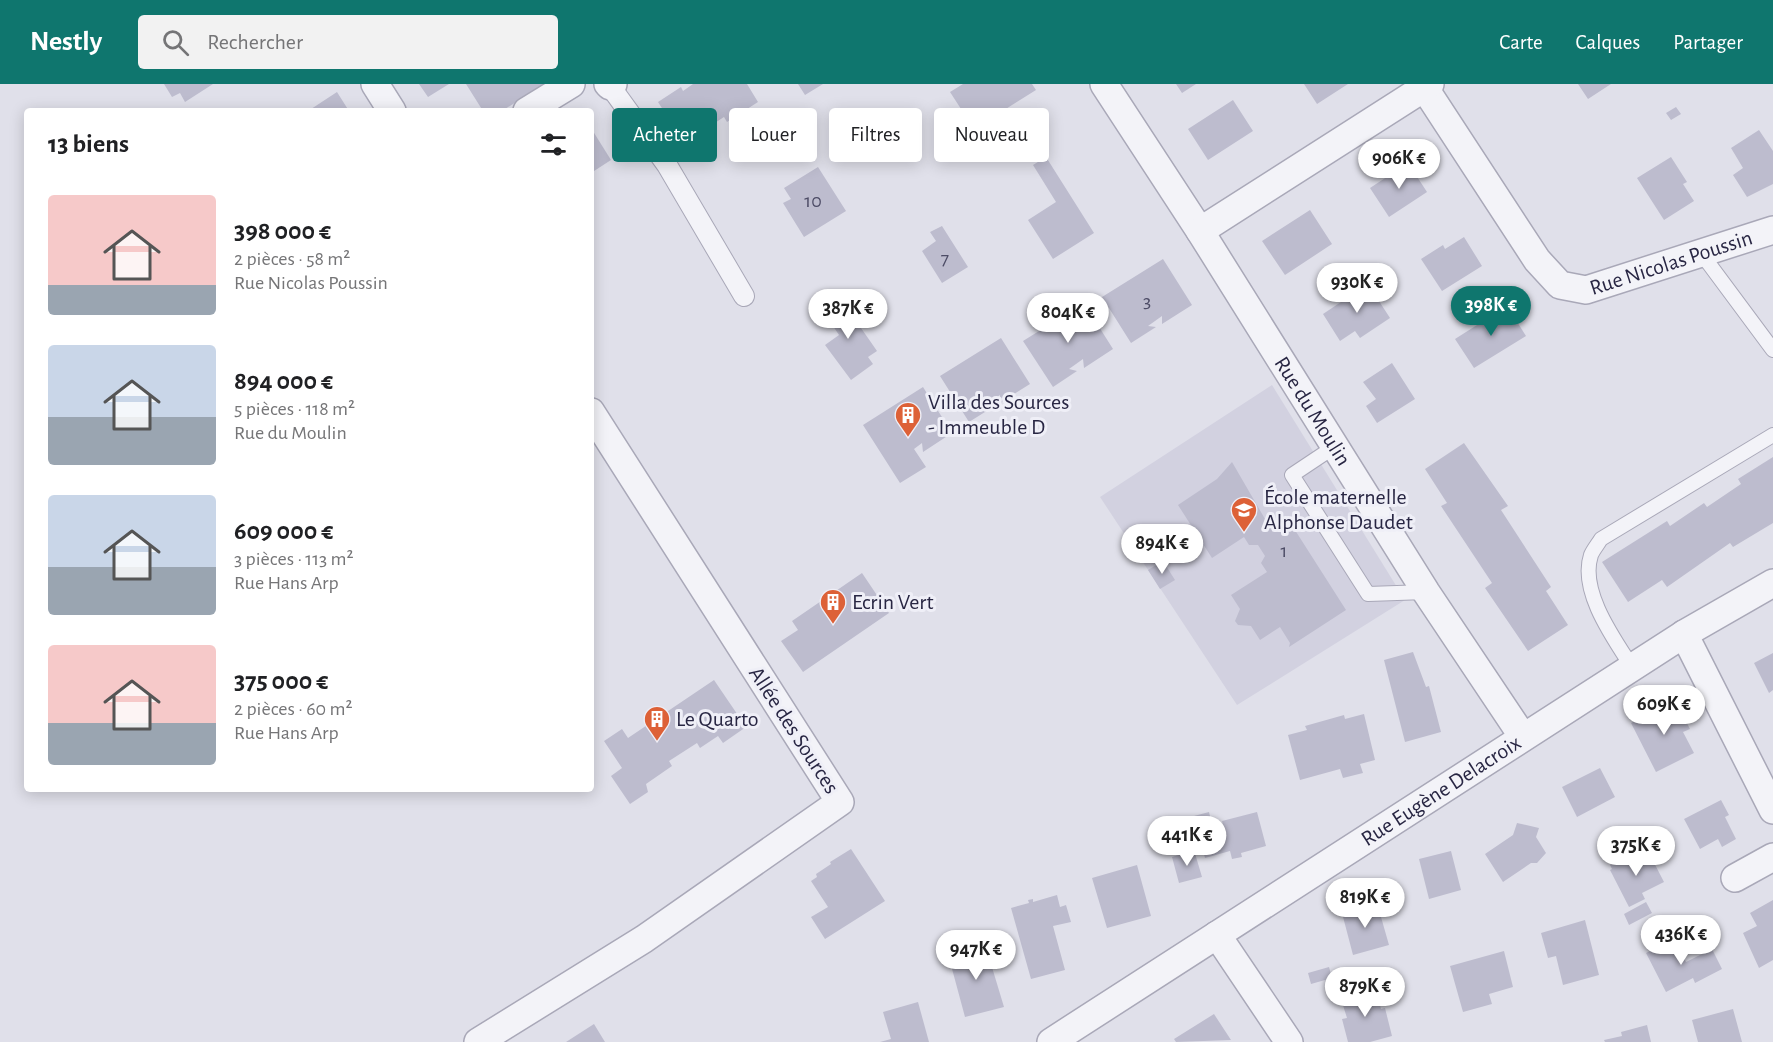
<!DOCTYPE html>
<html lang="fr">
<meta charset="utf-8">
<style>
:root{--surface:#fff;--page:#f2f2f2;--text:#202124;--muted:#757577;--accent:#0f766e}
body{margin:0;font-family:"Alegreya Sans",sans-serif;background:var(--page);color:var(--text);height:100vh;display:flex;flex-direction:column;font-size:22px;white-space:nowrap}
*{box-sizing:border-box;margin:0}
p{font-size:20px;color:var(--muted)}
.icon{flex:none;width:33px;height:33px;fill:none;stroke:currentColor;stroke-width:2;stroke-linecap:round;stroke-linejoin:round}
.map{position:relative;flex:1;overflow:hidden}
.panel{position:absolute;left:24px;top:24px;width:570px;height:684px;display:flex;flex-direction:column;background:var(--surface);border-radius:6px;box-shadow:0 3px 15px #0003}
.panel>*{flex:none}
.banner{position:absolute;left:612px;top:24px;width:570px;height:54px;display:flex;gap:12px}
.price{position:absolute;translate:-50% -51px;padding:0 14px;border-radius:21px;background:#fff;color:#222;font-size:20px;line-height:39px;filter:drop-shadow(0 2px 3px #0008)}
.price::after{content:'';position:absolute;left:50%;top:36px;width:18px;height:14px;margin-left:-9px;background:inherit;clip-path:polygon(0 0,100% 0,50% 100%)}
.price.active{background:var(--accent);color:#fff}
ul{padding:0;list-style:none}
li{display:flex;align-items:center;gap:18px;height:150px;padding:0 24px}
li span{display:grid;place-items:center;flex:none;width:168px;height:120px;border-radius:6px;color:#555}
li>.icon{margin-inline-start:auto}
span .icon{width:72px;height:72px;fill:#fffc;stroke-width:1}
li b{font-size:26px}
h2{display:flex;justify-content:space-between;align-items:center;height:72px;padding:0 24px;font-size:26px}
.pill{padding:0 21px;border-radius:6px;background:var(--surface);box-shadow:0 3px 15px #0003;font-size:21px;line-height:54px}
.pill.active{background:var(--accent);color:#fff}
header{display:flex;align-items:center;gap:36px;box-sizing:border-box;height:84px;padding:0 30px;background:var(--accent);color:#fff}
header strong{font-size:28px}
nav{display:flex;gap:33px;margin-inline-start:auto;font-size:21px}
.search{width:420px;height:54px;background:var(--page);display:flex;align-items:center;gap:15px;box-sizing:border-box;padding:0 21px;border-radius:6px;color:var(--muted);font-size:22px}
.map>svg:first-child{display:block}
.built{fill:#d2d1e0}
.building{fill:#bdbcce}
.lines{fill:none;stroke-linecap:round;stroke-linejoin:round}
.service-casing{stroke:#a9a8b8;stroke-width:16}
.pedestrian-casing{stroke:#a9a8b8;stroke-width:22}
.minor-casing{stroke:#a9a8b8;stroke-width:30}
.service{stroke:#f3f3f8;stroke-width:14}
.pedestrian{stroke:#f3f3f8;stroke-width:20}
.minor{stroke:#f3f3f8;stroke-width:27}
.labels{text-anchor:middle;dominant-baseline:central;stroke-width:6;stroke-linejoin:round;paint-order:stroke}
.number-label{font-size:20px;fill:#4d4c66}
.street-label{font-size:22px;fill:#282643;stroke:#efeff7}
.poi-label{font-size:22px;fill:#282643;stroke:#efeff7;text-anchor:start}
</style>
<header>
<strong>Nestly</strong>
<div class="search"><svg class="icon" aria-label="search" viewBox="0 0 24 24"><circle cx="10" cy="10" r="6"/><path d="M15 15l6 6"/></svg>Rechercher</div>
<nav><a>Carte</a><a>Calques</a><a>Partager</a></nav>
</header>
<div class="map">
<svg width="1773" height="958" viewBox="0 0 1773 958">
<rect width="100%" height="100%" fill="#e0e0ea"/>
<path class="built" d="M1272 301 1405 516 1237 621 1100 413Z"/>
<path class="building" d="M164 0H213L185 18 180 9 172 13Z
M419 0H449L428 13Z
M466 0H544L502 27H483Z
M693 0H747L758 18 727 38 724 33 698 50 694 43 680 52 658 18 681 3 683 7Z
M798 0H823L805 11Z
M963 0H1032L1036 6 974 45 950 8Z
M1176 0H1196L1182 9Z
M1304 0H1348L1317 20Z
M1578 0H1611L1588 15Z
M337 8 349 27H308Z
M1233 16 1253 47 1208 76 1188 45Z
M1676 23 1681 30 1671 36 1666 29Z
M591 44 611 76 591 89Z
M1759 46 1773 67V100L1747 113 1733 91 1743 84 1731 64Z
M1046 73 1094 149 1053 175 1028 136 1056 118 1033 81Z
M1671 73 1687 98 1683 100 1694 117 1664 136 1637 94Z
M1408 79 1427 108 1389 133 1370 104Z
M818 83 846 127 804 153 783 119 791 115 784 104Z
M1310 126 1332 160 1285 191 1262 157Z
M942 142 968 183 942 199 922 167 936 157 930 148Z
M1464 153 1482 182 1442 207 1421 175 1443 161 1445 165Z
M1163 175 1192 221 1162 240V232L1148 242 1156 243 1131 259 1102 213Z
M1368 200 1390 234 1360 254 1355 247 1340 257 1323 230Z
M836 208 877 267 868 273 873 280 851 296 825 261 839 251 833 242 837 239 822 218Z
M1084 219 1113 265 1084 284 1083 275 1069 285 1077 287 1053 303 1023 257Z
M1507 222 1526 252 1474 284 1455 255Z
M1001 254 1030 300 1000 319V311L986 321 993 323 969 338 940 292Z
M1392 279 1415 315 1377 339 1366 322 1376 315 1363 298Z
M923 303 952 349 923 368 922 359 914 365 926 383 900 399 863 341Z
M1464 359 1508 422 1501 426 1551 503 1546 507 1568 541 1528 567 1485 504 1492 499 1441 422 1447 419 1425 385Z
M1773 373V439L1733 463 1730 459 1667 503 1662 496 1628 518 1602 478 1667 437 1670 442 1704 419 1707 423 1741 400 1738 395Z
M1232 378 1265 435 1286 432 1346 526 1289 563 1290 559 1280 543 1260 556 1251 542 1238 541 1235 537 1240 525 1231 511 1267 488 1261 479 1265 472 1258 461H1249L1244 453 1212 474 1178 421 1217 395Z
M1163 477 1175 496 1160 505 1148 486Z
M862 489 889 529 803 588 781 557 798 546 792 537Z
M1413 568 1426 603 1429 602 1441 648 1405 658 1384 576Z
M1773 569V606L1769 609 1754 579Z
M714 596 746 643 723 659 718 652 700 664 697 659 669 677 672 682 646 700 648 708 630 720 611 692 622 684 604 657 622 645 628 654Z
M1675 616 1690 645 1683 648 1694 669 1656 688 1631 639Z
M1364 630 1375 676 1360 680 1363 689 1343 694 1340 685 1300 696 1288 651 1307 646 1305 642 1344 631 1345 635Z
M1600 684 1615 713 1577 733 1562 703Z
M1721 716 1729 731 1725 733 1736 755 1722 763 1718 755 1700 765 1684 735Z
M1209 728 1213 744 1223 741 1222 737 1257 728 1266 762 1241 769 1242 773 1232 775 1230 767 1205 774 1194 732Z
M1517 739 1539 744 1536 753 1546 769 1537 779H1531L1503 798 1485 770 1513 751Z
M851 765 885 817 825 855 811 833 828 823 811 797 817 793 816 790 831 780 830 778Z
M1194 766 1202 793 1179 799 1172 773Z
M1451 767 1461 806 1429 815 1419 775Z
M1648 767 1664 798 1642 809 1645 815 1629 823 1610 786 1612 785 1610 781 1631 770 1633 775Z
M1137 781 1151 832 1107 844 1092 794Z
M1057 811 1060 823 1066 821 1071 838 1053 842 1065 886 1031 895 1011 824 1029 819 1028 816 1033 815V818Z
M1773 816V876L1759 884 1743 849 1757 842 1750 829Z
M1646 818 1652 829 1629 841 1624 830Z
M1377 819 1389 861 1353 871 1342 829Z
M1585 836 1599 891 1563 901 1556 872 1548 874 1541 849Z
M1674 855 1686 878 1712 865 1722 885 1695 899 1693 894 1666 908 1646 869Z
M985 860 1004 923 965 933 948 870Z
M1504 867 1513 903 1489 910 1492 920 1463 928 1450 882Z
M1329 883 1332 894 1311 900 1308 889Z
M1376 905 1381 925 1385 924 1392 952 1370 958H1348L1342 935 1347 934 1341 915Z
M918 918 929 958H880L891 955 883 928Z
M1733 925 1742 958H1698L1692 936Z
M1214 930 1231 956 1176 958 1174 955Z
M594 940 605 958H566Z
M1647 941 1651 958H1605L1604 956 1622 952 1621 948Z"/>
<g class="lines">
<g class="service-casing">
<path id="service" d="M1701 169 1773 266
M1334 363 1292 391 1368 510 1426 508
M1632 583C1614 555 1579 507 1591 471 1593 466 1598 460 1601 455L1773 351"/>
</g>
<g class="pedestrian-casing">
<path id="pedestrian" d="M610 2 667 81 744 212"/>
</g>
<g class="minor-casing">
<g id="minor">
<path d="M375 0 392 27"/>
<path d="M608 0 610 2 613 0"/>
<path id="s1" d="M1104 0 1200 147 1426 508 1523 653"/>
<path id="s2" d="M1422 0 1537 176 1560 201 1586 206 1773 146"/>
<path d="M527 27 571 0"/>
<path d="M1200 147 1430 0"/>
<path d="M1684 550 1773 726"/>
<path d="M1735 794 1773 773"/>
<path d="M1217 851 1289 958"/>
<path d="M478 958 644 855 840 718 591 328"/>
<path id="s3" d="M1051 958 1684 550 1773 499"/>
</g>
</g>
<use href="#service" class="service"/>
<use href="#pedestrian" class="pedestrian"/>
<use href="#minor" class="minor"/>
</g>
<defs>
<g id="building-pin" transform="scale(1.35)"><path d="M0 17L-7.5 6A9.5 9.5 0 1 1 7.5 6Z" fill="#dd6137" stroke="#efeff7"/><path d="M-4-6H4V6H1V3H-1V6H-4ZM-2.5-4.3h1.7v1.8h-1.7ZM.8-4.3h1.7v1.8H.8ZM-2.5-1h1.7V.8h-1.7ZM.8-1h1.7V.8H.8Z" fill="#fff"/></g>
<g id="school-pin" transform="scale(1.35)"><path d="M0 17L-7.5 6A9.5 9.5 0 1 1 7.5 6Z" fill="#dd6137" stroke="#efeff7"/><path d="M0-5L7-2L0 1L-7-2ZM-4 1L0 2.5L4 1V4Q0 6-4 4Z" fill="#fff"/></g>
</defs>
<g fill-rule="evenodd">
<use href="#building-pin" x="908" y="331"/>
<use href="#school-pin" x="1244" y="426"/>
<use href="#building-pin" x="833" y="518"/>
<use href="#building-pin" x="657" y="635"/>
</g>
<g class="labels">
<g class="number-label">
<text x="813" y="117">10</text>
<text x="945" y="175">7</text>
<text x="1147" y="217">3</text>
<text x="1284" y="467">1</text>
</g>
<g class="street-label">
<text stroke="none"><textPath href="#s2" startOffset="360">Rue Nicolas Poussin</textPath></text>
<text stroke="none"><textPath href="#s1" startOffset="388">Rue du Moulin</textPath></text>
<text transform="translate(794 646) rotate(57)">Allée des Sources</text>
<text stroke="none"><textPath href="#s3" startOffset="464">Rue Eugène Delacroix</textPath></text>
</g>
<g class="poi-label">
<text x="928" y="318">Villa des Sources<tspan x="928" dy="25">- Immeuble D</tspan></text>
<text x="1264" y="413">École maternelle<tspan x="1264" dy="25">Alphonse Daudet</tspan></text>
<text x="852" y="518">Ecrin Vert</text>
<text x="676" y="635">Le Quarto</text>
</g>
</g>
</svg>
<b class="price" style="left:1399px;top:106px">906K €</b>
<b class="price" style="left:1357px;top:230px">930K €</b>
<b class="price active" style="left:1491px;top:253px">398K €</b>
<b class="price" style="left:848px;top:256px">387K €</b>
<b class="price" style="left:1068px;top:260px">804K €</b>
<b class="price" style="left:1162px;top:491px">894K €</b>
<b class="price" style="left:1664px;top:652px">609K €</b>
<b class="price" style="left:1187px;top:783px">441K €</b>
<b class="price" style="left:1636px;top:793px">375K €</b>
<b class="price" style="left:1365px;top:845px">819K €</b>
<b class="price" style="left:1681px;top:882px">436K €</b>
<b class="price" style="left:976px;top:897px">947K €</b>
<b class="price" style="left:1365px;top:934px">879K €</b>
<div class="banner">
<a class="pill active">Acheter</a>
<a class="pill">Louer</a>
<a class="pill">Filtres</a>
<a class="pill">Nouveau</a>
</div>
<section class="panel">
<h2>13 biens<svg class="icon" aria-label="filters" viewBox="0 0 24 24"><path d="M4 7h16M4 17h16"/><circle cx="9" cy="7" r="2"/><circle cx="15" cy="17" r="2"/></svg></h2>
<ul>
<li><span style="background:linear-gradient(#f6c9c9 75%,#9aa5b1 0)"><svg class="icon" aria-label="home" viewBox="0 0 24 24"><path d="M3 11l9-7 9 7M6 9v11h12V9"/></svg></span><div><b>398 000 €</b><p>2 pièces · 58 m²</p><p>Rue Nicolas Poussin</p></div></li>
<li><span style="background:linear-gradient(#c9d6e8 60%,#9aa5b1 0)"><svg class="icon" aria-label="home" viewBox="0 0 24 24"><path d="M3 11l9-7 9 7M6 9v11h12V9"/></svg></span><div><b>894 000 €</b><p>5 pièces · 118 m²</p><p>Rue du Moulin</p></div></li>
<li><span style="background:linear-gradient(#c9d6e8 60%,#9aa5b1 0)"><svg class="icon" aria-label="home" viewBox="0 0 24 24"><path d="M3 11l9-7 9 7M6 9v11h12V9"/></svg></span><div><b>609 000 €</b><p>3 pièces · 113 m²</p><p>Rue Hans Arp</p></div></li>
<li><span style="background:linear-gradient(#f6c9c9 65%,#9aa5b1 0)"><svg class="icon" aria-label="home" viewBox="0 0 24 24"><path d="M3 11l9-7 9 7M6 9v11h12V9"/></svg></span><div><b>375 000 €</b><p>2 pièces · 60 m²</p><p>Rue Hans Arp</p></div></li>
</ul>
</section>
</div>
